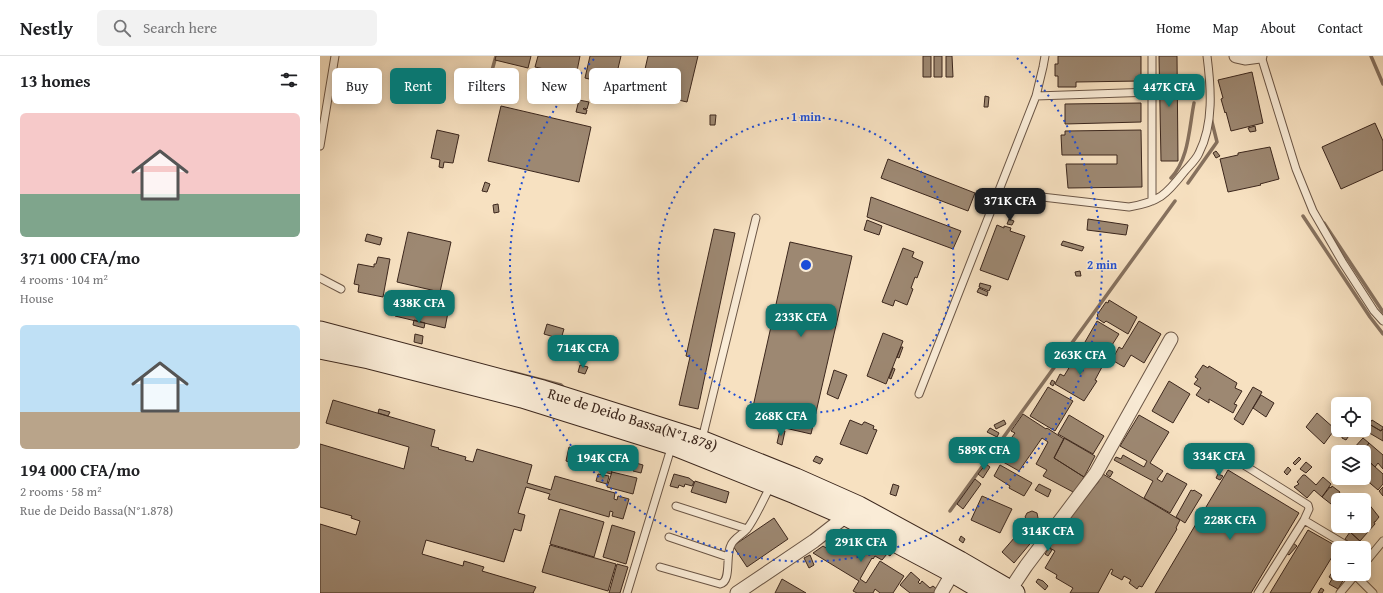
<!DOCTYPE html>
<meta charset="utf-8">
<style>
:root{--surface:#fff;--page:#f2f2f2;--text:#202124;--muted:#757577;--line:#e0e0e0;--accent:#0f766e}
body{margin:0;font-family:"Gentium Book Plus",serif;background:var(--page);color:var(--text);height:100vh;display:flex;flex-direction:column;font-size:15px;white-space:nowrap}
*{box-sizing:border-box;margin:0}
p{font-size:13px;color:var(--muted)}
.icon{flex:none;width:22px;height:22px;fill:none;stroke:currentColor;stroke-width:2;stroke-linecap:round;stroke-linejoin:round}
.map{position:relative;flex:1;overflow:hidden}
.sheet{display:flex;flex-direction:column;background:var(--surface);width:320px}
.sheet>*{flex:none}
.top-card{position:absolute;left:12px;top:12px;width:380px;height:36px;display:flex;gap:8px}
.buttons{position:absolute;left:1011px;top:341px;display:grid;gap:8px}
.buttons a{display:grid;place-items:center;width:40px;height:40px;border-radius:6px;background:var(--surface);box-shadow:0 2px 10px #0003;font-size:20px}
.price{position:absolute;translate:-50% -34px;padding:0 9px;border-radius:8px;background:var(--accent);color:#fff;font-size:13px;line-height:26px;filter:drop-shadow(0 1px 2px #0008)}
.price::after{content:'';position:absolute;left:50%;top:24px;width:12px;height:9px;margin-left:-6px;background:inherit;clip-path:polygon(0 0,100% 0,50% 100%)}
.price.on{background:#222;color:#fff}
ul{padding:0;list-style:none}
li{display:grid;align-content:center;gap:8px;height:212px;padding:0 20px}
li span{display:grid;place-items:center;height:124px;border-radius:6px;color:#555}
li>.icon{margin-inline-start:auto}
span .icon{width:72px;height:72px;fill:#fffc;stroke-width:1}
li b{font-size:17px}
h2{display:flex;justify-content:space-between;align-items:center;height:48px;padding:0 20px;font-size:17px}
.tag{padding:0 14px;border-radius:6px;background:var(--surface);box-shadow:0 2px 10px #0003;font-size:14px;line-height:36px}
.tag.on{background:var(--accent);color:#fff}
header{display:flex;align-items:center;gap:24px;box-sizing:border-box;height:56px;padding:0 20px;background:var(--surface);border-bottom:1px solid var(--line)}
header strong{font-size:19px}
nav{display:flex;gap:22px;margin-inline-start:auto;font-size:14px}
.search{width:280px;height:36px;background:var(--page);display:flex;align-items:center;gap:10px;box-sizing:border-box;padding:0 14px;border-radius:6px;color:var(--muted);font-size:15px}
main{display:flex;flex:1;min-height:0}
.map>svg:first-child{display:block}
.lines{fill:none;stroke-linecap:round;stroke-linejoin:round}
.stream{stroke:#86715e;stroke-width:3.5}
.building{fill:#9d8872;stroke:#3c271d}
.service-casing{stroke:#6b5646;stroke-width:9}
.minor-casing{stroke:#6b5646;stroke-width:15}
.secondary-casing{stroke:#3c271d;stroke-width:21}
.service{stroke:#faecd7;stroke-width:7}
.minor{stroke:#faecd7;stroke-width:13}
.secondary{stroke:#faecd7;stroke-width:19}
.ring{fill:none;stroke:#1d4ed8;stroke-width:2;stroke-dasharray:2 4}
.labels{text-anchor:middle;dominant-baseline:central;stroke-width:3;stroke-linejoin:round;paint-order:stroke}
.street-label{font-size:15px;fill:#3c271d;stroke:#faecd7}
.centre{fill:#1d4ed8;stroke:#faecd7;stroke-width:2}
.ring-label{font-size:12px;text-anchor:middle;font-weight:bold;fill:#1d4ed8;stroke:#faecd7;stroke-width:3;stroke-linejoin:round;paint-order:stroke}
</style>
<header>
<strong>Nestly</strong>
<div class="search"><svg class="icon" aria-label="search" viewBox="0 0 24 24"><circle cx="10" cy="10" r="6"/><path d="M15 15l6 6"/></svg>Search here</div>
<nav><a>Home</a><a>Map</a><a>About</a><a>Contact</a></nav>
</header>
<main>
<section class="sheet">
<h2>13 homes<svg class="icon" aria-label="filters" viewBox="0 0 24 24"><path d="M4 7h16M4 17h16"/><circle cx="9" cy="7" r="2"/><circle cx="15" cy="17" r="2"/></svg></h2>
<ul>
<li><span style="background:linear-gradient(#f6c9c9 65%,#7fa58c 0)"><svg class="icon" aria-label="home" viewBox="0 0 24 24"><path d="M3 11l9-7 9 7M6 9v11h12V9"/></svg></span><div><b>371 000 CFA/mo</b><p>4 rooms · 104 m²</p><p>House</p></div></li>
<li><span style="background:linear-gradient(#bfe0f5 70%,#b9a48a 0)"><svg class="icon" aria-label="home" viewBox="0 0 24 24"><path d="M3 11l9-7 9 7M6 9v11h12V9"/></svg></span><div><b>194 000 CFA/mo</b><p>2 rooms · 58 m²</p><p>Rue de Deido Bassa(N°1.878)</p></div></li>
</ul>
</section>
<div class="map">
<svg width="1063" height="537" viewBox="0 0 1063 537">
<rect width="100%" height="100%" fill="#f7e1c1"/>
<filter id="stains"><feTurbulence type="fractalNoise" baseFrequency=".005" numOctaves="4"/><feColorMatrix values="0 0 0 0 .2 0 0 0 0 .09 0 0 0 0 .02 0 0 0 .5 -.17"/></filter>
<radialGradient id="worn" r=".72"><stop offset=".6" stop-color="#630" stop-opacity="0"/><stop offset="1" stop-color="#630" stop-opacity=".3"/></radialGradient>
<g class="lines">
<path class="stream" d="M1051 0 1063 28
M171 18 176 0
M851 122C869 103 869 72 874 47
M868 127 897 86 891 62
M983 160 1050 261 1063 278
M1004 167 1063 256
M191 316 241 329 245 333
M630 455 855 145"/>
</g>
<path class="building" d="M176 0H211L208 12 175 4Z
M218 0H260L256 20 215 11Z
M270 0H301L294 29 265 22Z
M328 0H378L367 46 320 35Z
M603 0H611V21H603Z
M614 0H622V21H614Z
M626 0H632L633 21H626Z
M738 0H821V25L756 26V31H738V20H735V8H738Z
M839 0H857L858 105H841Z
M932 16 943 67 911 75 906 56 905 57 901 43 903 42 898 24Z
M870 31 876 32 875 37 870 36Z
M665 40 669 41 668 51H664Z
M259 44 269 46 267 53 264 52 263 53 267 54 266 58 256 56Z
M821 47V66L745 68V48Z
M181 50 271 71 259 126 168 105Z
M390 59H396L395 69H390Z
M1055 67 1063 85V114L1021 133 1002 91Z
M935 70 936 75 930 76 928 72Z
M117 74 139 79 133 107 124 106 123 112 119 111 120 104 111 102Z
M821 74 822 131 748 132 746 108H797V99H742L741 79H745V75Z
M950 91 959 123 940 128 941 129 908 136 900 103 918 99V97Z
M896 95 900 100 896 102 893 97Z
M568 103 655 137 648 155 561 122Z
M165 126 170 128 167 136 162 135Z
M551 141 641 175 633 193 547 161Z
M178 148 179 156 174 157 173 149Z
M689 163 694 165 692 169 687 168Z
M768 163 808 169 806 179 767 174Z
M547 164 562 170 559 179 544 174Z
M677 169 684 172V170L691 172 690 175 705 180 688 224 660 214Z
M394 173 415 177 378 353 359 349 370 301 366 300Z
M88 176 131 186 120 236 77 226Z
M47 178 62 182 60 189 45 185Z
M743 185 764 191 762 195 741 189Z
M470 186 532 200 491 378 430 364Z
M583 192 594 196 592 201 603 206 597 222 595 221 591 232 593 233 587 249 575 244 573 250 562 246Z
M58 201 70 203 63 241 38 236 39 229 34 228 38 208 54 211V208H56Z
M760 215 761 220H756L755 216Z
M660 227 671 230 669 235 659 231Z
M659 232 668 236 667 240 657 236Z
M81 235 130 246 125 272 75 260Z
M789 244 817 261 808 278 786 265 784 267 777 262 778 260 777 259 786 246 788 247Z
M94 264 105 267 104 272 93 269Z
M777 265 799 278 782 305 761 293Z
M819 265 841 278 824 307 811 299 804 311 792 304 799 291 802 293Z
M227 268 244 273 241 283 224 278Z
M563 277 583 285 566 328 547 320Z
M95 278 103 280 102 288 94 286Z
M581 291H583L579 302 577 301Z
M756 291 767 297 765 301 782 311 775 324 777 325 764 345 735 328 740 318 744 320 758 297 753 294Z
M260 309 268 311 265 318 258 316Z
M883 309 888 312 889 310 917 327 915 332 922 335 914 348 917 349 913 357 889 343V347L876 339 881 332 874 328 878 323 875 321Z
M573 312 575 313 571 323 569 322Z
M514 314 527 319 518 343 507 338Z
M732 324 735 326 733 330 730 328Z
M849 325 870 338 853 367 832 355Z
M728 331 753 345 735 375 710 360Z
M933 331 942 336 923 369 914 363Z
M941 339 954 347 946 361 933 352Z
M13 344 115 374 111 390 119 392 118 393 146 401 145 404 153 406 157 393 212 409 207 427 231 434 235 420 295 437 294 443 297 444 298 440 309 443 303 463 292 460 293 456 290 455 289 461 228 443 230 438 206 431 198 457 205 459 201 475 194 473 184 506 106 484 102 498 143 510 144 505 164 511 162 515 216 531 213 537H214H0V468L36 479 40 465 31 462 32 460 0 451V388L84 413 89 391 6 367Z
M59 353 70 356 68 360 58 357Z
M997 357 1015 373 1004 388 986 371Z
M703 358 726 373 727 372 744 383 734 402 764 421 755 437 723 420 727 414 716 408 728 386 722 382 699 415 676 402 695 377 691 375Z
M749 359 784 380 773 398 738 378Z
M819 359 849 376 830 407 843 415 837 423 842 426 847 417 867 428 850 457 824 442 833 425 794 404 796 401 801 403 803 399 824 411 827 405 800 390Z
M530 364 542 369 544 366H545L554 370 553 373 557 374 547 398 520 388Z
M684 364 686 368 676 373 674 369Z
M1052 364 1063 371 1061 375 1049 368Z
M1049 368 1061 375 1063 373V385L1046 375Z
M670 372 679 377 677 381 667 376Z
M460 374 465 375 462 389 457 387Z
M1026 374H1033L1026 384 1022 382V380Z
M744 382 775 400 764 421 734 402Z
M1043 382 1049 387 1042 396H1036L1033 393Z
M1049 387 1063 399V413L1058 407 1055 411 1044 401V396H1042Z
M249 391 295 404 291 418 246 405Z
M496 400 503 403 500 408 493 405Z
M979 401 981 403 975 409 973 407Z
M1044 401 1063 418V428L1058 434 1044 422Z
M303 402 313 405 310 414 301 412Z
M986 406 992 411 986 417 980 413Z
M316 407 323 409 321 417 313 415Z
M666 408 670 411 663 422 658 418Z
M680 409 712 427 704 440 689 432 690 430 674 420Z
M968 411 971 414 967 419 964 416Z
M789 414 793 416 790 421 786 418Z
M908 414 979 457 931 537H835Z
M292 416 317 422 313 438 287 431Z
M278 418 289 420 287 428 276 425Z
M354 418 369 422 374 426 372 430 365 428 364 431 359 429 358 432 350 430Z
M783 418 860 464 856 472 857 473 822 531 819 530 817 533 809 527 811 524 804 520 802 524 791 518 793 514 791 513 778 537H750L753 532 736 522 737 519 725 512 735 495 730 492 731 489 728 488 779 425H778Z
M898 418 903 420 900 424 896 422Z
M983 419H985L996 429 1003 421 1011 428 1002 441 994 434 987 442 974 431 979 428 977 426Z
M655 423 661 428 643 453 637 448Z
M375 425 409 436 406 447 371 436Z
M573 428 579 430 576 440 570 438Z
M719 428 731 434 728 441 715 434Z
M1012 430 1020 436 1011 448 1002 441 1010 431 1011 432Z
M1063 431V440L1059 435Z
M871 434 873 435 874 434 882 439 865 467 856 461Z
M1022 439 1028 444H1018V452L1015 448 1021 440Z
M662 440 692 453 680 477 651 464Z
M1048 447 1059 461 1055 466H1054L1055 468 1040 485 1030 476 1035 470H1044V452Z
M240 453 284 466 274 501 230 488Z
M712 455 717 457 718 462 715 466 708 465 705 461 707 457Z
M454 462 468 483 427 511 413 490Z
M292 469 315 476 306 508 283 501Z
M713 469 714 475 707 477 706 471Z
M527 473 566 497 568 495 572 497 570 500 567 498 562 504 555 500 553 503 552 502 540 523 546 527 560 505 584 520 573 537H560L555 533 553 537H537L533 535 539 525 493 497 503 490 511 495 513 493 507 489V487Z
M702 473 714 483 694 507 682 496Z
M988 474 1018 491 990 537H950Z
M1030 476 1041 486 1036 492 1025 483Z
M641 480 645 483 643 487 639 484Z
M973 487 977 490 969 499 966 497Z
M230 489 296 508 288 535 222 516Z
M729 492 732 494 728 500 725 498Z
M490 499 494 509 489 512 484 502Z
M1018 501V518H1027L1018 533 1009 528 1012 523 1009 521 1017 509 1014 508Z
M297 508 308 511 300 537H289Z
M591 516 600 524 598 526 600 528 602 525 610 532 613 530 618 534 616 537H590L580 529Z
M462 523 486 537H455Z
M718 523 723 525 728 530 725 534 716 526Z
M1001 532 1004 534 1002 537H998Z"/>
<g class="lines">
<g class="service-casing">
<path id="service" d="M832 0V145
M941 0 976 113 993 155 1023 207 1054 255 1063 265
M716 40 832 36
M0 90 15 0
M678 136 809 151C839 146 846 139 864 116 869 110 876 104 879 97 894 68 891 31 887 0
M0 222 21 233
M599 338 716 40 723 11 725 0
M382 383 436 162
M924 409 988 449 989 453 984 464 938 537
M356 450 427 473
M984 464 1031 492
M349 481 408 501
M1044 508 1063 485
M340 511 400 528C412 526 405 499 411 489 414 482 422 479 427 473 435 463 444 442 451 429
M1035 519 1053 537
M307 537 352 389
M1020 537 1036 518"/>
</g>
<g class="minor-casing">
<path id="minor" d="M916 0 925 2 940 0
M690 534 706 510 776 417 851 283
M417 537 494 485 526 460
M621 537 636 511"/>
</g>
<g class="secondary-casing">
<g id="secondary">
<path id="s1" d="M0 275 223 334 381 384 476 422 539 450 640 505 695 537"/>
<path d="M0 293 49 303 202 342 352 389 475 438 526 460 633 517 667 537"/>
</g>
</g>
<use href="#service" class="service"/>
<use href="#minor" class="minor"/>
<use href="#secondary" class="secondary"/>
</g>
<g class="ring">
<circle cx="486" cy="209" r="148"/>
<path d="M697 2A296 296 0 1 1 275 2"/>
</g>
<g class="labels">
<g class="street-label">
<text stroke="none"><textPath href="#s1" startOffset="325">Rue de Deido Bassa(N°1.878)</textPath></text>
</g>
</g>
<circle cx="486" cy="209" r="6" class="centre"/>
<g class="ring-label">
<text x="486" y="65">1 min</text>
<text x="782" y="213">2 min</text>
</g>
<rect width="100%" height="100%" filter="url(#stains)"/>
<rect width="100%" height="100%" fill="url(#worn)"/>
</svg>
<div class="buttons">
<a><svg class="icon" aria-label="locate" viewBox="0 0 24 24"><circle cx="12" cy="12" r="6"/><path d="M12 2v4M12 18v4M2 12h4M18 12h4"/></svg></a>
<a><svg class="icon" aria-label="layers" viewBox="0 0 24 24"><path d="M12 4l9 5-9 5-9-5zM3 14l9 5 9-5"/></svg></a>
<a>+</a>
<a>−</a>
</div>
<b class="price" style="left:849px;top:52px">447K CFA</b>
<b class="price on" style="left:690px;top:166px">371K CFA</b>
<b class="price" style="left:99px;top:268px">438K CFA</b>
<b class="price" style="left:481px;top:282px">233K CFA</b>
<b class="price" style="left:263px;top:313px">714K CFA</b>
<b class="price" style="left:760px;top:320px">263K CFA</b>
<b class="price" style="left:461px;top:381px">268K CFA</b>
<b class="price" style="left:664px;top:415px">589K CFA</b>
<b class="price" style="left:899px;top:421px">334K CFA</b>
<b class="price" style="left:283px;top:423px">194K CFA</b>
<b class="price" style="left:910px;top:485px">228K CFA</b>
<b class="price" style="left:728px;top:496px">314K CFA</b>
<b class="price" style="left:541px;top:507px">291K CFA</b>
<div class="top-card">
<a class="tag">Buy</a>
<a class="tag on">Rent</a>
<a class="tag">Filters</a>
<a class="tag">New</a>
<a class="tag">Apartment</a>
</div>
</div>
</main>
